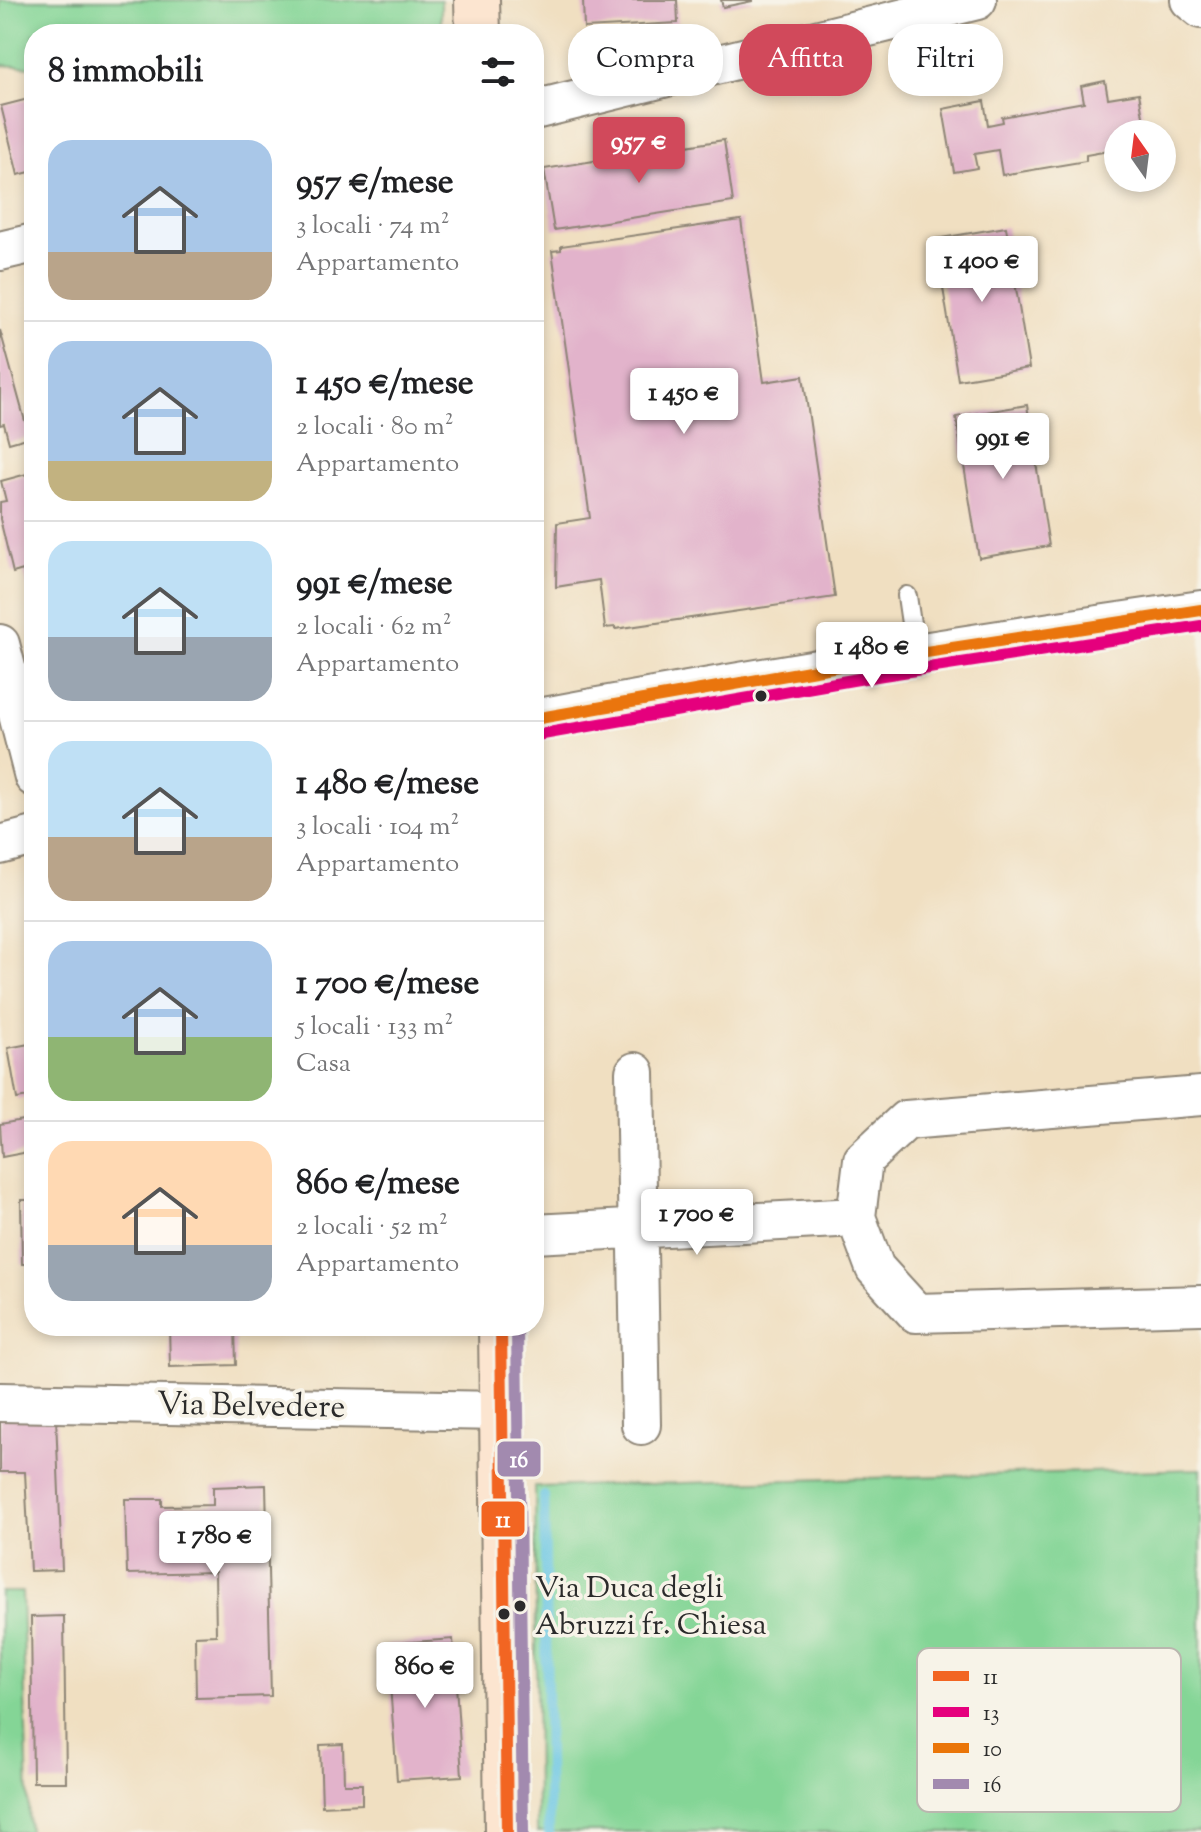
<!DOCTYPE html>
<html lang="it">
<meta charset="utf-8">
<style>
:root{--surface:#fff;--page:#f6f6f6;--text:#202124;--muted:#757577;--line:#e0e0e0;--accent:#d1495b}
body{margin:0;font-family:"Sorts Mill Goudy",serif;background:var(--page);color:var(--text);height:100vh;display:flex;flex-direction:column;font-size:30px;white-space:nowrap}
*{box-sizing:border-box;margin:0}
p{font-size:26px;color:var(--muted)}
.icon{flex:none;width:44px;height:44px;fill:none;stroke:currentColor;stroke-width:2;stroke-linecap:round;stroke-linejoin:round}
.map{position:relative;flex:1;overflow:hidden}
.drawer{position:absolute;left:24px;top:24px;width:520px;height:1312px;display:flex;flex-direction:column;background:var(--surface);border-radius:32px;box-shadow:0 4px 12px #0003}
.drawer>*{flex:none}
.guide{position:absolute;left:568px;top:24px;width:512px;height:72px;display:flex;gap:16px}
.needle{width:52px;rotate:346deg}
.buttons{position:absolute;left:1104px;top:120px;display:grid;gap:16px}
.buttons a{display:grid;place-items:center;width:72px;height:72px;border-radius:50%;background:var(--surface);box-shadow:0 4px 12px #0003;font-size:40px}
.price{position:absolute;translate:-50% -68px;padding:0 18px;border-radius:8px;background:#fff;color:#222;font-size:26px;line-height:52px;filter:drop-shadow(0 2px 4px #0008)}
.price::after{content:'';position:absolute;left:50%;top:48px;width:24px;height:18px;margin-left:-12px;background:inherit;clip-path:polygon(0 0,100% 0,50% 100%)}
.price.selected{background:var(--accent);color:#fff}
ul{padding:0;list-style:none}
li{display:flex;align-items:center;gap:24px;height:200px;padding:0 24px}
li+li{border-top:2px solid var(--line)}
li span{display:grid;place-items:center;flex:none;width:224px;height:160px;border-radius:24px;color:#555}
li>.icon{margin-inline-start:auto}
span .icon{width:96px;height:96px;fill:#fffc;stroke-width:1}
li b{font-size:34px}
h2{display:flex;justify-content:space-between;align-items:center;height:96px;padding:0 24px;font-size:34px}
.pill{padding:0 28px;border-radius:32px;background:var(--surface);box-shadow:0 4px 12px #0003;font-size:28px;line-height:72px}
.pill.selected{background:var(--accent);color:#fff}
.map>svg:first-child{display:block}
.green{fill:#84d596;stroke:#588060;stroke-width:2}
.lines{fill:none;stroke-linecap:round;stroke-linejoin:round}
.stream{stroke:#65c5e3;stroke-width:10}
.building{fill:#e2b3cb}
.lane-casing{stroke:#8e8576;stroke-width:22}
.street-casing{stroke:#8e8576;stroke-width:42}
.secondary-casing{stroke:#8e8576;stroke-width:48}
.lane{stroke:#fff;stroke-width:18}
.street{stroke:#fff;stroke-width:38}
.secondary{stroke:#fce5d0;stroke-width:44}
.bus-1-casing{stroke:#f7f3e8;stroke-width:18}
.bus-2-casing{stroke:#f7f3e8;stroke-width:18}
.bus-3-casing{stroke:#f7f3e8;stroke-width:18}
.bus-4-casing{stroke:#f7f3e8;stroke-width:18}
.bus-1{stroke:#f26522;stroke-width:12}
.bus-2{stroke:#e5007d;stroke-width:12}
.bus-3{stroke:#ea7508;stroke-width:12}
.bus-4{stroke:#a28aaf;stroke-width:12}
.bus-dot{fill:#2b2b2b;stroke:#f7f3e8;stroke-width:3}
.labels{text-anchor:middle;dominant-baseline:central;stroke-width:7;stroke-linejoin:round;paint-order:stroke}
.bus-label{font-size:30px;fill:#2b2b2b;stroke:#f7f3e8;text-anchor:start}
.street-label{font-size:32px;fill:#2b2b2b;stroke:#f7f3e8}
.key{fill:#f7f3e8;stroke:#bab7af;stroke-width:2}
.key-label{font-size:22px;fill:#2b2b2b}
.line-badge{stroke:#f7f3e8;stroke-width:3}
.badge-label{font-size:22px;text-anchor:middle;font-weight:bold;fill:#fff}
</style>
<div class="map">
<svg width="1201" height="1832" viewBox="0 0 1201 1832">
<rect width="100%" height="100%" fill="#f7f3e8"/>
<filter id="ink" filterUnits="userSpaceOnUse"><feTurbulence type="fractalNoise" baseFrequency=".0125" numOctaves="2"/><feDisplacementMap in="SourceGraphic" scale="16" xChannelSelector="R" yChannelSelector="G"/><feConvolveMatrix kernelMatrix="1 2 1 2 8 2 1 2 1" color-interpolation-filters="sRGB"/></filter>
<filter id="wash" filterUnits="userSpaceOnUse"><feTurbulence type="fractalNoise" baseFrequency=".006" numOctaves="4" result="noise"/><feDisplacementMap in="SourceGraphic" scale="32" xChannelSelector="R" yChannelSelector="G"/><feGaussianBlur stdDeviation="1.8" result="paint"/><feColorMatrix in="noise" values="0 0 0 0 0 0 0 0 0 0 0 0 0 0 0 0 0 1.4 0 .05"/><feComposite in="paint" operator="in"/></filter>
<g filter="url(#wash)">
<rect width="100%" height="100%" fill="#f0dfc1"/>
<path class="green" d="M0 0H441V34H34V67L0 65Z
M1201 1469V1832H537L535 1487Z
M0 1592H22L29 1832H0Z"/>
<g class="lines">
<path class="stream" d="M544 1496 549 1832"/>
</g>
<g id="blocks">
<path class="building" d="M583 0H677L678 23 584 28Z
M721 0H753V1L723 7Z
M1105 81 1108 98 1139 93 1146 134H1118V155H1114V150L1086 155V161L1002 175 998 150 974 154 977 168 954 172 943 109 984 101 988 125 1003 122 1002 117 1084 102 1081 86Z
M32 98 34 171 18 175 1 106Z
M724 140 733 202 554 230 544 169Z
M741 220 764 382 803 376 835 597 615 629V627L605 628 599 580 556 587 557 523 590 518 552 251 561 250V246Z
M1006 227 1029 368 958 380 935 239Z
M0 330 25 421 30 420 34 436 9 443 4 424 0 425Z
M1027 405 1049 546 979 558 956 417Z
M34 472V589L29 591 23 570 13 573 0 519V502L6 501 1 481Z
M34 1043V1096L17 1099 8 1048Z
M34 1118V1151L2 1157 0 1124Z
M21 1200H34V1264H22Z
M169 1326H235L236 1365 170 1367Z
M0 1417H56L62 1570 30 1571 25 1472H0Z
M266 1485 271 1696 196 1698 195 1636 216 1635 215 1572 127 1574 125 1499H162V1506L213 1505V1487Z
M64 1616 66 1782H33L31 1617Z
M453 1639 462 1776 397 1780 387 1644Z
M343 1744 344 1784H362V1804L322 1806 320 1745Z"/>
</g>
</g>
<g filter="url(#ink)">
<use href="#blocks" fill-opacity="0" stroke="#8e8576" stroke-width="2"/>
<g class="lines">
<g class="lane-casing">
<path id="lane" d="M907 596 915 651"/>
</g>
<g class="street-casing">
<path id="street" d="M1190 0 1201 9
M534 110 977 0
M0 251 34 243
M0 644 34 777
M534 719C756 677 978 642 1201 610
M0 845 34 836
M635 1072 641 1425
M1201 1096 906 1120 863 1160 856 1217 875 1268 916 1313 1201 1305
M534 1234 856 1217
M0 1402 502 1411"/>
</g>
<g class="secondary-casing">
<path id="secondary" d="M477 0 478 34
M501 1326 507 1832"/>
</g>
<use href="#lane" class="lane"/>
<use href="#street" class="street"/>
<use href="#secondary" class="secondary"/>
<g class="bus-1-casing">
<path id="bus-1" d="M501 1326 507 1832"/>
</g>
<g class="bus-2-casing">
<path id="bus-2" d="M537 735 870 677 1201 626"/>
</g>
<g class="bus-3-casing">
<path id="bus-3" d="M534 719 867 661 1201 610"/>
</g>
<g class="bus-4-casing">
<path id="bus-4" d="M517 1326 523 1832"/>
</g>
<use href="#bus-1" class="bus-1"/>
<use href="#bus-2" class="bus-2"/>
<use href="#bus-3" class="bus-3"/>
<use href="#bus-4" class="bus-4"/>
</g>
</g>
<g class="bus-dot">
<circle cx="761" cy="696" r="7"/>
<circle cx="520" cy="1606" r="7"/>
<circle cx="504" cy="1614" r="7"/>
</g>
<g class="labels">
<g class="bus-label">
<text x="535" y="1589">Via Duca degli<tspan x="535" dy="37">Abruzzi fr. Chiesa</tspan></text>
</g>
<g class="street-label">
<text transform="translate(251 1407) rotate(1)">Via Belvedere</text>
</g>
</g>
<rect x="917" y="1648" width="264" height="164" rx="12" class="key"/>
<rect x="933" y="1671" width="36" height="10" fill="#f26522"/>
<rect x="933" y="1707" width="36" height="10" fill="#e5007d"/>
<rect x="933" y="1743" width="36" height="10" fill="#ea7508"/>
<rect x="933" y="1779" width="36" height="10" fill="#a28aaf"/>
<g class="key-label">
<text x="983" y="1684">11</text>
<text x="983" y="1720">13</text>
<text x="983" y="1756">10</text>
<text x="983" y="1792">16</text>
</g>
<g class="line-badge">
<rect x="496" y="1440" width="46" height="38" rx="8" fill="#a28aaf"/>
<rect x="480" y="1500" width="46" height="38" rx="8" fill="#f26522"/>
</g>
<g class="badge-label">
<text x="519" y="1467">16</text>
<text x="503" y="1527">11</text>
</g>
</svg>
<div class="buttons">
<a><svg class="needle" viewBox="-14 -14 28 28"><path d="M0-13l5 13h-10z" fill="#e53935"/><path d="M0 13l5-13h-10z" fill="#757577"/></svg></a>
</div>
<b class="price selected" style="left:639px;top:185px">957 €</b>
<b class="price" style="left:982px;top:304px">1 400 €</b>
<b class="price" style="left:684px;top:436px">1 450 €</b>
<b class="price" style="left:1003px;top:481px">991 €</b>
<b class="price" style="left:872px;top:690px">1 480 €</b>
<b class="price" style="left:697px;top:1257px">1 700 €</b>
<b class="price" style="left:215px;top:1579px">1 780 €</b>
<b class="price" style="left:425px;top:1710px">860 €</b>
<div class="guide">
<a class="pill">Compra</a>
<a class="pill selected">Affitta</a>
<a class="pill">Filtri</a>
</div>
<section class="drawer">
<h2>8 immobili<svg class="icon" aria-label="filters" viewBox="0 0 24 24"><path d="M4 7h16M4 17h16"/><circle cx="9" cy="7" r="2"/><circle cx="15" cy="17" r="2"/></svg></h2>
<ul>
<li><span style="background:linear-gradient(#a9c7e8 70%,#b9a48a 0)"><svg class="icon" aria-label="home" viewBox="0 0 24 24"><path d="M3 11l9-7 9 7M6 9v11h12V9"/></svg></span><div><b>957 €/mese</b><p>3 locali · 74 m²</p><p>Appartamento</p></div></li>
<li><span style="background:linear-gradient(#a9c7e8 75%,#c2b280 0)"><svg class="icon" aria-label="home" viewBox="0 0 24 24"><path d="M3 11l9-7 9 7M6 9v11h12V9"/></svg></span><div><b>1 450 €/mese</b><p>2 locali · 80 m²</p><p>Appartamento</p></div></li>
<li><span style="background:linear-gradient(#bfe0f5 60%,#9aa5b1 0)"><svg class="icon" aria-label="home" viewBox="0 0 24 24"><path d="M3 11l9-7 9 7M6 9v11h12V9"/></svg></span><div><b>991 €/mese</b><p>2 locali · 62 m²</p><p>Appartamento</p></div></li>
<li><span style="background:linear-gradient(#bfe0f5 60%,#b9a48a 0)"><svg class="icon" aria-label="home" viewBox="0 0 24 24"><path d="M3 11l9-7 9 7M6 9v11h12V9"/></svg></span><div><b>1 480 €/mese</b><p>3 locali · 104 m²</p><p>Appartamento</p></div></li>
<li><span style="background:linear-gradient(#a9c7e8 60%,#8fb573 0)"><svg class="icon" aria-label="home" viewBox="0 0 24 24"><path d="M3 11l9-7 9 7M6 9v11h12V9"/></svg></span><div><b>1 700 €/mese</b><p>5 locali · 133 m²</p><p>Casa</p></div></li>
<li><span style="background:linear-gradient(#ffd9b3 65%,#9aa5b1 0)"><svg class="icon" aria-label="home" viewBox="0 0 24 24"><path d="M3 11l9-7 9 7M6 9v11h12V9"/></svg></span><div><b>860 €/mese</b><p>2 locali · 52 m²</p><p>Appartamento</p></div></li>
</ul>
</section>
</div>
